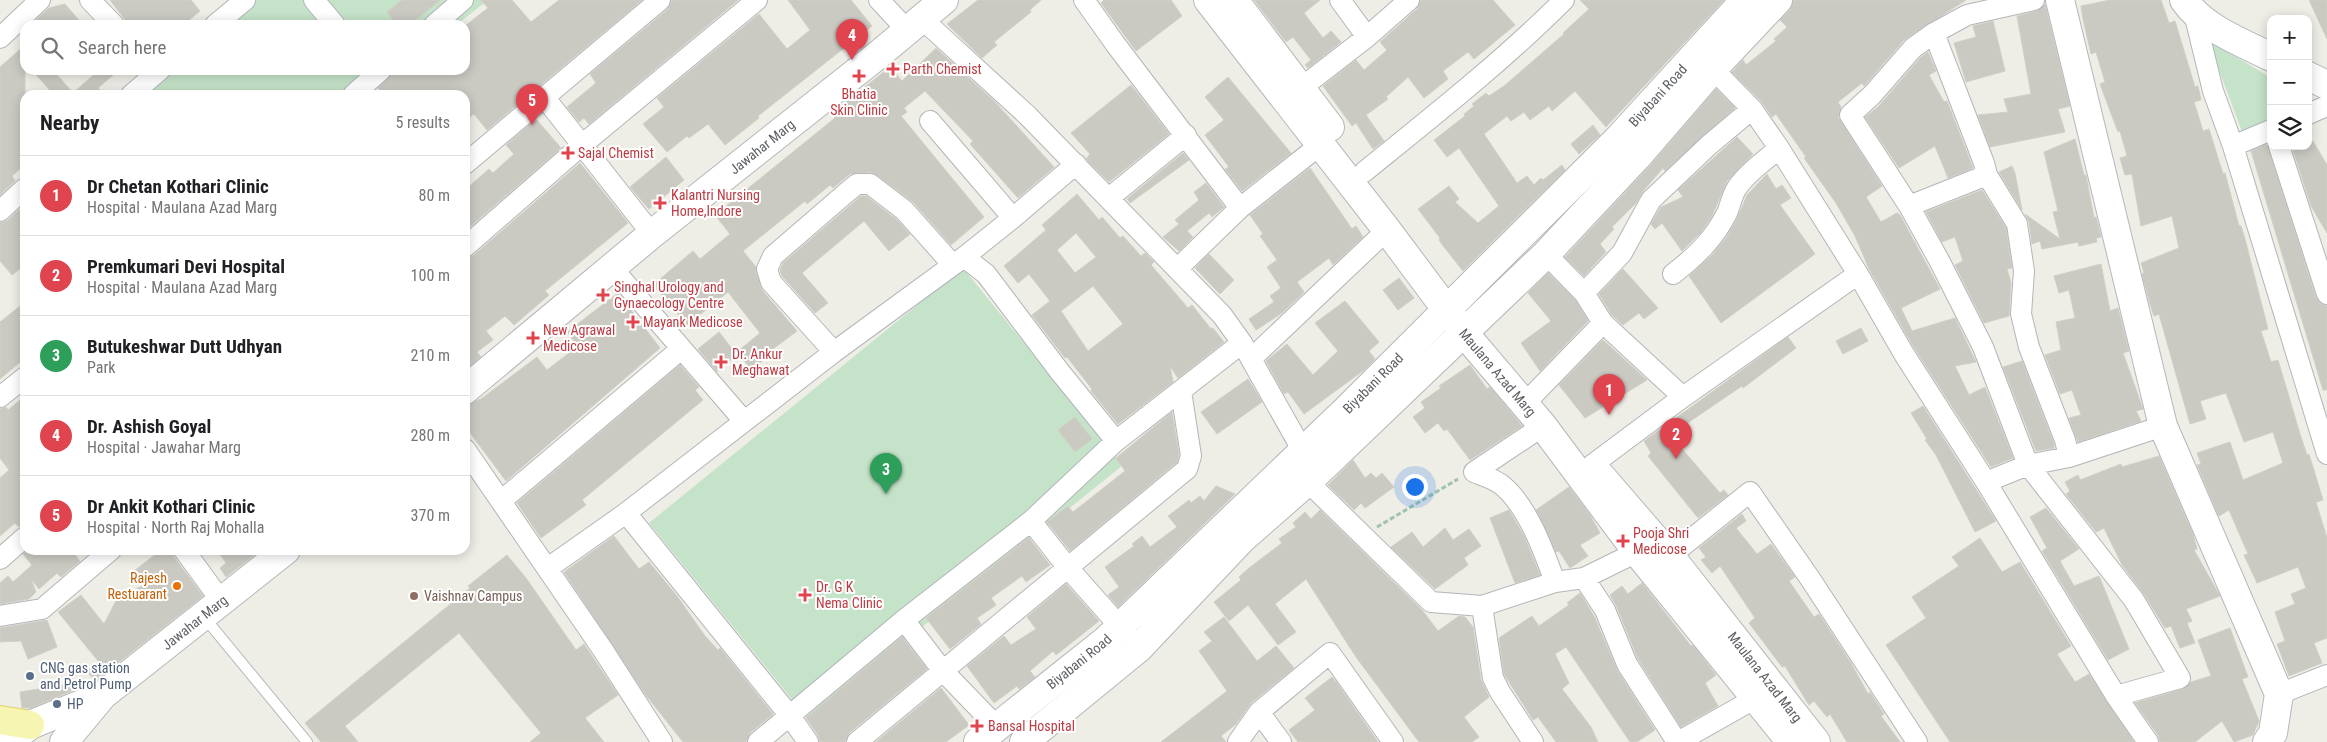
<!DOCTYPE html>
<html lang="en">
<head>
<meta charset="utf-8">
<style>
  :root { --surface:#fff; --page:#f2f2f2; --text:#202124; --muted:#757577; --line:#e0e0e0; --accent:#111827 }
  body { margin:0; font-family:"Roboto Condensed",sans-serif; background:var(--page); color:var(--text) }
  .controls { position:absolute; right:15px; top:15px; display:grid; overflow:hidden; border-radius:10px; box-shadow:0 2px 12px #0003 }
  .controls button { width:45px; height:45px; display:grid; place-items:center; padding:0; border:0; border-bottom:1px solid var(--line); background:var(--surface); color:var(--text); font:25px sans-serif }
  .you { position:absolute; left:1414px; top:486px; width:18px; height:18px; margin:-12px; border:4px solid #fff; border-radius:50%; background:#1a73e8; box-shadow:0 0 0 8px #1a73e833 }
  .badge { display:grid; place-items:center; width:32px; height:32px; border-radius:50%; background:var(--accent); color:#fff; font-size:16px; font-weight:700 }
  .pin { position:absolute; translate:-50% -41px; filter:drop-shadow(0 1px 2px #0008) }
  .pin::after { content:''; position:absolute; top:26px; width:18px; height:15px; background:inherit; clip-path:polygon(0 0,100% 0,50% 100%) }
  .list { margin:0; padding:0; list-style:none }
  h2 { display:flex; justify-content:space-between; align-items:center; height:65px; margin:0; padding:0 20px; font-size:21px }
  h2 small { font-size:16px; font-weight:400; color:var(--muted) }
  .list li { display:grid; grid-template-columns:32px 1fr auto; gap:15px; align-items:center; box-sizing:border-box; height:80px; padding:0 20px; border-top:1px solid var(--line) }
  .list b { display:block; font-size:19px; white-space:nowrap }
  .list p { margin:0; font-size:16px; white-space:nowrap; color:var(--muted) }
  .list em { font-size:16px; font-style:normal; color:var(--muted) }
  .icon { flex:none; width:28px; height:28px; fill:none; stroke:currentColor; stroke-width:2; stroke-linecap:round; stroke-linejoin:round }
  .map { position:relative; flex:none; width:2327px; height:742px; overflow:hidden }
  .search { position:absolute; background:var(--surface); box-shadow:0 2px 12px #0003; left:20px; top:20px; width:450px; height:55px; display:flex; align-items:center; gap:12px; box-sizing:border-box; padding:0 18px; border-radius:15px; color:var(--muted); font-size:19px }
  .panel { position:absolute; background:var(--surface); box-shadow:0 2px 12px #0003; left:20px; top:90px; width:450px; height:465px; border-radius:15px }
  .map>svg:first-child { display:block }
</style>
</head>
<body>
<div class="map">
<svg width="2327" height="742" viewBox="0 0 2327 742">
  <rect width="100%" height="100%" fill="#eeede6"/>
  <!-- green -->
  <path fill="#c5e3c9" d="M252 0H488L456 25H223Z
    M2208 40 2271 78V124L2244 137Z
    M172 70H398L366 95H142Z
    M963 268 1123 465 808 719 649 523Z"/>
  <!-- building -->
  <path fill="#cac9c2" stroke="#d2d0c5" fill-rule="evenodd" d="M110 0H191L200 11 183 25H129Z
    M402 0H440L410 25H397L387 12Z
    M481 0H512L531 22 559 0H642L487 130 474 114 465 121V95H384L378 88 395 70H465V26L488 8Z
    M672 0H738L589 124 584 118 579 122 567 107 596 83 590 74 668 9Z
    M788 0H851L872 26 758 116 759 118 725 145 708 124 689 138 687 136 667 152 643 124 664 107 657 98 759 14 787 49 810 30Z
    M978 0H1041L1030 10 1031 12 994 42 997 45 982 58 947 24Z
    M1104 0H1171L1182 16 1136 51 1101 3Z
    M1254 0H1320L1304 13 1323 38 1331 31 1341 42 1308 68 1305 65 1311 60 1293 37 1286 42Z
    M1421 0H1493L1515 25 1474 59 1468 52 1443 71 1448 79 1424 98 1408 77 1386 97 1388 99 1366 115 1384 141 1373 149 1356 123 1352 126 1323 86 1356 60 1364 70 1387 50 1380 42 1417 9Z
    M1580 0H1724L1606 127 1575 91 1552 111 1549 106 1530 120 1524 112 1511 121 1507 116 1484 134 1517 183 1527 176 1534 185 1541 178 1543 180 1562 165 1565 170 1463 271 1444 247 1439 240 1440 238 1418 209 1449 186 1459 199 1455 202 1478 223 1499 206 1459 148 1447 157 1434 140 1465 116 1464 114 1474 106 1472 104 1486 93 1489 96 1504 86 1564 34 1563 33 1589 9Z
    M1793 0H1966L1904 40 1864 86 1862 83 1838 102 1841 107 1838 117 1882 186 1866 197 1881 222 1897 213 1900 215 1940 289 1901 308 1912 331 1955 318 1976 362 1955 366 1969 395 1985 387 2013 458 1991 467 1913 346 1869 269 1855 236 1836 203 1804 158 1806 157 1776 114 1772 117 1761 101 1732 72 1743 60 1746 65 1776 41 1774 39 1787 27 1780 20 1790 10Z
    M2110 0H2161L2169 23 2175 21 2195 87 2198 86 2201 100 2194 102 2203 131 2209 129 2223 174 2225 173 2239 226H2241L2245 239 2268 329 2261 331 2271 362 2278 360 2301 437 2307 455 2309 454 2323 500 2316 502 2327 538V638L2314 643 2322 663 2289 676 2277 644 2285 641 2275 612 2295 604 2291 594 2306 588 2298 567 2257 583 2244 555 2248 554 2229 510 2219 516 2217 512 2197 465 2201 464 2197 453 2230 442 2243 480 2283 463 2273 432 2244 442 2226 393 2200 401 2206 419 2190 424 2159 314 2154 316 2150 304 2142 274 2144 273 2141 263 2179 248 2172 216 2141 226 2132 174 2125 175 2120 158 2127 156 2120 131 2118 132 2100 84 2105 82 2096 52 2091 54 2083 19 2081 6Z
    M2309 0H2327V39Z
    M65 4 83 25H40L36 20 49 8Z
    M2045 4 2070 106 2058 109 2065 132 1990 147 1978 115 2008 112 2004 99 2031 94 2017 16 2037 11Z
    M1993 21 2005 71 1966 82 1954 43 1976 37 1973 26Z
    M25 45V164L12 176 15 181 0 195V67Z
    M936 48 995 102 1054 167 1018 198 970 144 973 141 925 91 904 108 907 112 901 116 984 217 951 245 913 202 877 175 870 172 850 174 833 188 830 185 807 204 805 201 743 251 756 267V272L762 290 797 331 769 352 770 354 752 370 737 352 760 333 728 292 687 325 653 285 693 251 700 259 730 234 715 215 835 118 832 113 890 67 902 81Z
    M1928 52 1936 71 1929 75 1944 102 1947 101 1973 168 1948 178 1935 146 1899 168 1865 117 1878 107 1921 57Z
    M32 70H53L73 93 99 70H119L98 88 105 95H54Z
    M1228 77 1291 153 1242 191 1225 169 1229 167 1205 135 1224 120 1205 97Z
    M1131 85 1169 134 1109 182 1086 159 1090 154 1071 133Z
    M1716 89 1735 108 1665 171 1663 168 1643 191 1636 203 1612 227 1614 229 1600 244 1606 252 1584 276 1565 257 1648 168Z
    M536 119 561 148 465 231V190L489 169 493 173 514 154 506 145Z
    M1593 125 1600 135 1579 154 1571 144Z
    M1737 137 1753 154 1727 181 1712 216 1701 232 1682 251 1662 223 1655 229 1651 224 1661 207 1683 197 1678 190Z
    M2075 139 2084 175H2086L2094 218 2096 217 2101 237 2096 238 2097 242 2079 246 2078 242 2042 249 2040 241 2032 244 2029 222 2025 214 2060 239 2053 212 2058 211 2044 152Z
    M2313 141 2327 165V233L2311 206 2293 150 2308 146V143Z
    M2267 144 2316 298 2319 303 2327 306V390H2323L2251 151Z
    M1183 153 1189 160 1130 203 1127 199Z
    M666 157 684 180 649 209 630 187Z
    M580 163 628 223 545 291 549 295 514 325 505 316 486 331 493 340 477 352 481 357 465 370V259L473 256Z
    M2012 166 2015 173 2022 210 1999 172Z
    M1310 168 1352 229 1356 226 1363 237 1333 265 1329 258 1297 282 1304 292 1282 313 1256 330 1249 319 1274 302 1270 296 1281 288 1267 267 1277 260 1260 236 1263 234 1250 215Z
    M1767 174 1776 189 1782 185 1791 198 1780 205 1815 254 1721 323 1689 276 1712 255 1726 238 1737 219 1747 195Z
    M1206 183 1224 207 1212 217 1209 213 1187 231 1193 237 1179 251 1163 237 1179 224 1175 220 1199 200 1194 192Z
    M1982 190 2006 228 2012 268 2007 269 2011 283 2009 316 1984 323 1955 265 1963 261 1955 237 1942 242 1926 212Z
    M1077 194 1099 220 1102 217 1120 238 1123 236 1141 256 1145 253 1154 262 1151 265 1188 308 1192 305 1211 329 1213 328 1224 342 1178 378 1170 366 1173 382 1118 424 1091 391 1092 389 1067 357 1065 358 1032 315 1050 301 1029 274 1018 283 1004 266 1046 230 1042 225ZM1076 233 1096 257 1075 273 1057 250ZM1093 286 1123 324 1088 351 1061 311Z
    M861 196H866L896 219 910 234 889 251 864 221 802 273 828 303 815 313 782 276 780 270 783 263Z
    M25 204V265L12 275 0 261V223L8 220Z
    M1209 254 1234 280 1220 294 1195 268Z
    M2101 264 2110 311 2118 308 2129 351 2123 353 2143 409 2136 411 2141 421 2078 442 2069 418 2081 415 2072 390 2060 394 2045 355 2061 350 2056 322 2075 318 2069 290 2059 293 2054 276Z
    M1623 269 1658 308 1644 319 1639 313 1623 325 1612 315 1599 294Z
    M1548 273 1575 300 1588 321 1540 371 1521 343 1551 321 1528 293Z
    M1399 278 1414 298 1398 310 1383 290Z
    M618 293 660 348 506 481 465 426V405L481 399 537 357 547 370 578 346 567 332Z
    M1345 301 1379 342 1369 351 1375 359 1364 370 1304 414 1288 392 1284 394 1266 361 1287 344 1313 375 1338 351 1315 323Z
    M25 302V358L0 379V322Z
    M1861 328 1868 341 1843 354 1836 341Z
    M719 332 737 355 717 372 698 349Z
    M1788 337 1796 348 1743 388 1742 386 1670 435 1720 493 1724 490 1728 495 1698 518 1648 456 1651 453 1644 441Z
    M1603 340 1647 380 1585 418 1559 385Z
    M2022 361 2054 444V448L2036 451 2003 367Z
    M680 365 699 387 695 390 703 400 582 500 586 505 541 538 517 503Z
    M1470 365 1487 389 1490 387 1522 426 1470 460 1447 429 1444 431 1438 423 1425 433 1413 417 1425 408 1421 402 1441 388 1439 386Z
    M1248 379 1262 402 1217 434 1201 412Z
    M25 396V525L19 527 15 523 0 536V478L9 470 0 458V409L6 407 8 410Z
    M1923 406 1996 521 1975 532 1936 455 1925 440 1927 439 1911 413Z
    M1172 412 1179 455 1177 462 1070 551 1047 522 1068 506 1073 512 1125 471 1116 458Z
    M1075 417 1092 439 1075 452 1058 430Z
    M2159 456 2193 534 2197 549 2194 550 2220 596 2186 609 2192 621 2187 623 2195 643 2180 648 2171 626 2165 628 2144 594 2122 565 2104 528 2096 532 2066 494 2070 491 2065 482 2078 475 2080 480 2121 464 2122 467Z
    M1353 460 1365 478 1371 473 1376 478 1382 473 1394 487 1365 508 1361 503 1354 510 1328 485Z
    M1216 486 1235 494 1118 607 1108 595 1119 587 1105 567 1134 546 1132 544 1142 536 1150 547 1177 527 1168 516 1189 500 1191 503 1200 496 1204 501Z
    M1569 487 1590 515 1600 533 1580 545 1588 556 1570 568 1559 551 1556 552 1536 510Z
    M2046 508 2079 549 2060 561 2074 586 2099 576 2129 649 2108 660 2042 551 2047 548 2030 517Z
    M1320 510 1422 610 1438 631 1459 616 1465 617 1473 627 1481 680 1489 697 1464 717 1479 737 1472 742H1419L1356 657 1306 579 1275 604 1296 632 1278 645 1248 605 1229 621 1214 602 1241 580 1239 577 1249 568 1282 543 1279 539 1296 527 1293 523 1305 512 1311 519Z
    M1509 510 1524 536 1540 575 1515 583 1490 518Z
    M1742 514 1746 521 1736 528 1757 554 1771 544 1795 577 1789 581 1814 617 1819 614 1851 663 1868 694 1870 692 1884 714 1881 716 1900 742H1847L1830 714 1827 717 1814 701 1809 705 1785 666 1782 667 1749 623 1755 618 1720 566 1712 573 1701 560 1706 557 1699 548Z
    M1445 528 1453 540 1469 529 1481 546 1464 558 1468 565 1435 589 1391 547 1412 532 1423 547Z
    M614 536 639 569 649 562 677 596 705 636 718 650 720 648 773 714 750 733 746 742H683L645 694 564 572Z
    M1029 538 1050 565 1026 582 1022 576 991 598 996 605 977 618 981 624 950 649 926 618Z
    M1980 538 2002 572 2020 562 2071 646 2057 654 2075 682 2089 674 2134 742H1950L1886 645 1926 618 1912 597 1959 566 1952 557Z
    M28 550H71L80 561 61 577 57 573 39 589 31 579 36 592 29 599 0 604V583L8 576 13 582 32 565 23 554Z
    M161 550H172L174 557 203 596 95 681 87 671 99 662 58 612 81 595 104 624 118 597 145 585 134 571Z
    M217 550H261L226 577 220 568 226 563Z
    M507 555 526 578 576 650 584 644 618 695 585 718 604 742H530L541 733 459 633 345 726 358 742H321L305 723 470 588 468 586Z
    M1642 583 1691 646 1693 645 1716 675 1705 683 1718 706 1681 727 1638 659 1616 605 1610 595 1622 586 1628 594Z
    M1066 584 1099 621 1056 655 1053 651 1030 671 1035 677 1019 689 1017 686 994 703 967 666 1004 636 1011 645 1036 629 1027 617Z
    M1580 593 1594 616 1617 670 1655 730 1637 742H1630L1566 647 1555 654 1569 683 1562 689 1591 727 1598 742H1556L1538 717 1533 720 1504 674 1499 638 1532 616 1539 626 1569 605 1567 603Z
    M1224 617 1257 661 1276 646 1294 668 1251 703 1236 724 1221 736 1226 742H1161L1227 691 1199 651 1212 641 1204 632Z
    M47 620 57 647 28 659 21 641 0 642V628Z
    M2230 628 2248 677 2242 679 2259 721 2253 735 2234 742 2222 721 2195 742H2160L2158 735 2135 703 2183 689 2191 682 2211 676 2198 640Z
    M902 637 927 669 849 733 845 742H820L818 735 806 718Z
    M1332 677 1337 683 1378 742H1298L1289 730 1315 710 1305 698Z
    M70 684 71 691 31 708H22L20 692Z
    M941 688 969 725 946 742H876Z"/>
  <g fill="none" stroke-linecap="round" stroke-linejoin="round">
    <defs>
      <path id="lane" d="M204 617 307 742"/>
      <path id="street" d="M90 0 114 25
        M314 0 335 25
        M879 0 907 30
        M1084 0 1116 45 1240 208
        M1340 0 1367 37
        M2034 0 1967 15 1934 33 1913 48 1872 95 1850 115 1909 206 1940 262 1983 347 2028 465 2134 600 2180 678 2116 696
        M2194 13 2213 91 2233 146 2327 454
        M921 18 1027 115 1222 315 1242 343 1309 462
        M215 25 245 0
        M434 25 463 0
        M1934 33 1984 163 1987 175 2017 224 2024 271 2021 314 2029 347 2065 440 2069 457
        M0 38 40 0
        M1713 69 1752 109 1779 148 1858 274 1904 354 1986 482 2116 696 2148 742
        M1301 88 1367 37 1409 0
        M131 95 160 70
        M353 95 381 70
        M545 98 652 234
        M2308 114 2327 106
        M930 121 1013 218 964 257
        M2233 146 2271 130
        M2279 146 2327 294
        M465 164 660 0
        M1364 172C1432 117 1502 62 1564 0
        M1109 198 1186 135
        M1909 206 1987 175
        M0 211 25 188
        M1013 218 1076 164
        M465 247 583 144 757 0
        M1546 254 1584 293 1603 323 1683 397
        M613 269 744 421
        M1177 269 1240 208 1320 145
        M1673 274C1695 257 1714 239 1727 213 1731 204 1732 193 1739 185 1750 170 1766 160 1779 148
        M1584 293 1622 253 1651 200 1709 145 1752 109
        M834 352 771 282 767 269 773 256 846 193 857 184H870L904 210 953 265
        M1251 359 1387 230
        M1534 394 1603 323
        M0 397 25 377
        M1543 426 1474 472C1483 476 1495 479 1503 486 1528 507 1544 552 1555 582
        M465 449 603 650 662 742
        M1592 465 1683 397 1858 274
        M1307 481 1431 602 1482 606 1555 582 1584 578 1637 552
        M1986 482 2028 465 2069 457 2163 426
        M501 501 681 349
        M626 513 790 716 808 742
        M1031 521 1068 568 1139 648
        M184 550 222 602
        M1670 556 1750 492 1811 580 1917 742
        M0 559 25 537
        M548 568 626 513 834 352 964 257 986 274 1060 372 1116 441
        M1584 578 1605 610 1627 664 1677 742
        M1482 606 1493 678 1500 692 1533 742
        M0 616 42 609 111 550
        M904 620 943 671 997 727
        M2279 694 2327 675
        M1259 712 1281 742
        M758 742 904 620 1031 521 1116 441 1242 343
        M857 742 1187 469 1191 456 1181 391
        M1238 742 1259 712 1330 653 1393 742
        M1678 742 1756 698"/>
      <g id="secondary">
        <path id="s1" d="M1208 0 1387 230 1464 333 1543 426 1637 552 1791 742"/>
        <path d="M1234 0 1330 127"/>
        <path d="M2060 0 2163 426 2279 694 2273 733 2267 742"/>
        <path d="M2184 0C2203 28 2241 42 2271 57"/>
        <path d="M2308 76 2327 85"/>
        <path id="s2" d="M465 390 652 234 878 55 944 0"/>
        <path id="s3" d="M1600 475 1670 556 1816 742"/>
        <path d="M9 742 30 725 99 697"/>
        <path id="s4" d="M64 742 103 695 286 550"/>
        <path id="s5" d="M978 742 1105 641 1346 410 1618 139 1745 0"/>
        <path d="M1024 742 1139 648 1242 539 1316 474 1546 254 1637 157 1713 69 1778 0"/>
      </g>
      <path id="primary" d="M0 720 30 725"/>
    </defs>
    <!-- lane casing -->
    <use href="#lane" stroke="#b3b5b9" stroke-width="12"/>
    <!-- street casing -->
    <use href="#street" stroke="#b3b5b9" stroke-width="22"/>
    <!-- secondary casing -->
    <use href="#secondary" stroke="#b4b7bc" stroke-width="30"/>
    <!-- primary casing -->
    <use href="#primary" stroke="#e3d26a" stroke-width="30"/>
    <!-- path -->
    <path stroke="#9fc3ae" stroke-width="3" stroke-dasharray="5 2.5" stroke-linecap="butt" d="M1377 527 1458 479"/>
    <!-- lane -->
    <use href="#lane" stroke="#fff" stroke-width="10"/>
    <!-- street -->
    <use href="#street" stroke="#fff" stroke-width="20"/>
    <!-- secondary -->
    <use href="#secondary" stroke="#fff" stroke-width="28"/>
    <!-- primary -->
    <use href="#primary" stroke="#f7f5b2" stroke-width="28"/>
  </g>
  <!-- markers -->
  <g fill="#e0444e" stroke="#fff" stroke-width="2">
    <path d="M890.5 61.5h5v5h5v5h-5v5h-5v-5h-5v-5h5z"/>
    <path d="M856.5 68.5h5v5h5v5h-5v5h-5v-5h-5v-5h5z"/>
    <path d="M565.5 145.5h5v5h5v5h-5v5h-5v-5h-5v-5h5z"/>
    <path d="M657.5 195.5h5v5h5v5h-5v5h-5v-5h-5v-5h5z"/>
    <path d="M600.5 287.5h5v5h5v5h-5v5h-5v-5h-5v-5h5z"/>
    <path d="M630.5 314.5h5v5h5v5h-5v5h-5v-5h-5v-5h5z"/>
    <path d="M530.5 330.5h5v5h5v5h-5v5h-5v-5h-5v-5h5z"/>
    <path d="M718.5 354.5h5v5h5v5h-5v5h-5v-5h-5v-5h5z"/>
    <path d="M1620.5 533.5h5v5h5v5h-5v5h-5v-5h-5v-5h5z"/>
    <path d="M802.5 587.5h5v5h5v5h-5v5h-5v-5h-5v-5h5z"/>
    <path d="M974.5 718.5h5v5h5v5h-5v5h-5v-5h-5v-5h5z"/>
  </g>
  <circle fill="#e8710a" stroke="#fff" stroke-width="2" cx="177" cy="586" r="5"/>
  <circle fill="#8d6e63" stroke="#fff" stroke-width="2" cx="414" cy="596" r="5"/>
  <g fill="#5c6f8a" stroke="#fff" stroke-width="2">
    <circle cx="30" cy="676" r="5"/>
    <circle cx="57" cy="704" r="5"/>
  </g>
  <g text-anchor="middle" stroke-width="4" stroke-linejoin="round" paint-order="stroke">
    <!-- health labels -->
    <g font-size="14" fill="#be3a42" stroke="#fff" text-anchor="start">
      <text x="903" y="74">Parth Chemist</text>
      <text x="859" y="99" text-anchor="middle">Bhatia<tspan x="859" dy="16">Skin Clinic</tspan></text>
      <text x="578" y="158">Sajal Chemist</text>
      <text x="671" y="200">Kalantri Nursing<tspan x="671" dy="16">Home,Indore</tspan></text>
      <text x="614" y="292">Singhal Urology and<tspan x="614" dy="16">Gynaecology Centre</tspan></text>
      <text x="643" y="327">Mayank Medicose</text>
      <text x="543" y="335">New Agrawal<tspan x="543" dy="16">Medicose</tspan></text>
      <text x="732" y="359">Dr. Ankur<tspan x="732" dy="16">Meghawat</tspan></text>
      <text x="1633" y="538">Pooja Shri<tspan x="1633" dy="16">Medicose</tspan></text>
      <text x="816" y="592">Dr. G K<tspan x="816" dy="16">Nema Clinic</tspan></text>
      <text x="988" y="731">Bansal Hospital</text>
    </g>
    <!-- street labels -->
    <g font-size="14" fill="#5d6065" stroke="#fff">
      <text dy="5" stroke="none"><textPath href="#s5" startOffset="939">Biyabani Road</textPath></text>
      <text dy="5" stroke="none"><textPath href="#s2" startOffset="384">Jawahar Marg</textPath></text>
      <text dy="5" stroke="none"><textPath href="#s1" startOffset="472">Maulana Azad Marg</textPath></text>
      <text dy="5" stroke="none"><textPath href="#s5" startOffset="534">Biyabani Road</textPath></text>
      <text dy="5" stroke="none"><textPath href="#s4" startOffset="178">Jawahar Marg</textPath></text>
      <text dy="5" stroke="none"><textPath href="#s5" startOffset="129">Biyabani Road</textPath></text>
      <text dy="5" stroke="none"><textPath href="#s3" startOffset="261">Maulana Azad Marg</textPath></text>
    </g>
    <!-- food labels -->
    <g font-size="14" fill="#c56008" stroke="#fff" text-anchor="end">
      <text x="167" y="583">Rajesh<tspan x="167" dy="16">Restuarant</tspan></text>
    </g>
    <!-- education labels -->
    <g font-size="14" fill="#785e54" stroke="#fff" text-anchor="start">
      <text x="424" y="601">Vaishnav Campus</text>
    </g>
    <!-- service labels -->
    <g font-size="14" fill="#4e5e75" stroke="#fff" text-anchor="start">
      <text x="40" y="673">CNG gas station<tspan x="40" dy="16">and Petrol Pump</tspan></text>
      <text x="67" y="709">HP</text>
    </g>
  </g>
</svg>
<div class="controls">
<button>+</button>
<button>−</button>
<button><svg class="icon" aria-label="layers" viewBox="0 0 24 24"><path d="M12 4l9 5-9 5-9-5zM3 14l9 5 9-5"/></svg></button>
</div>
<div class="you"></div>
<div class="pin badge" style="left:1609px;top:415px;background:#e0444e">1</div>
<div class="pin badge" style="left:1676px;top:459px;background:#e0444e">2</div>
<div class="pin badge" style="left:886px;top:494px;background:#2e9e5b">3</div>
<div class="pin badge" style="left:852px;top:60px;background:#e0444e">4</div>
<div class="pin badge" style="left:532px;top:125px;background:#e0444e">5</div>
<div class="search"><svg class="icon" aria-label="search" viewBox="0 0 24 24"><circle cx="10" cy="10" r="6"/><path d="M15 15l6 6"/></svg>Search here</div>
<section class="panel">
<h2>Nearby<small>5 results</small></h2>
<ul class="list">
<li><span class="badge" style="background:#e0444e">1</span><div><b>Dr Chetan Kothari Clinic</b><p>Hospital · Maulana Azad Marg</p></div><em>80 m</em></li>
<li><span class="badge" style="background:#e0444e">2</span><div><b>Premkumari Devi Hospital</b><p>Hospital · Maulana Azad Marg</p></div><em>100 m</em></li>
<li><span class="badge" style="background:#2e9e5b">3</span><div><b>Butukeshwar Dutt Udhyan</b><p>Park</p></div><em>210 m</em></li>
<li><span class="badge" style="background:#e0444e">4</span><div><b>Dr. Ashish Goyal</b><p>Hospital · Jawahar Marg</p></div><em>280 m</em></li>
<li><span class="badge" style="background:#e0444e">5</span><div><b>Dr Ankit Kothari Clinic</b><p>Hospital · North Raj Mohalla</p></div><em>370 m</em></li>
</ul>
</section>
</div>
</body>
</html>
